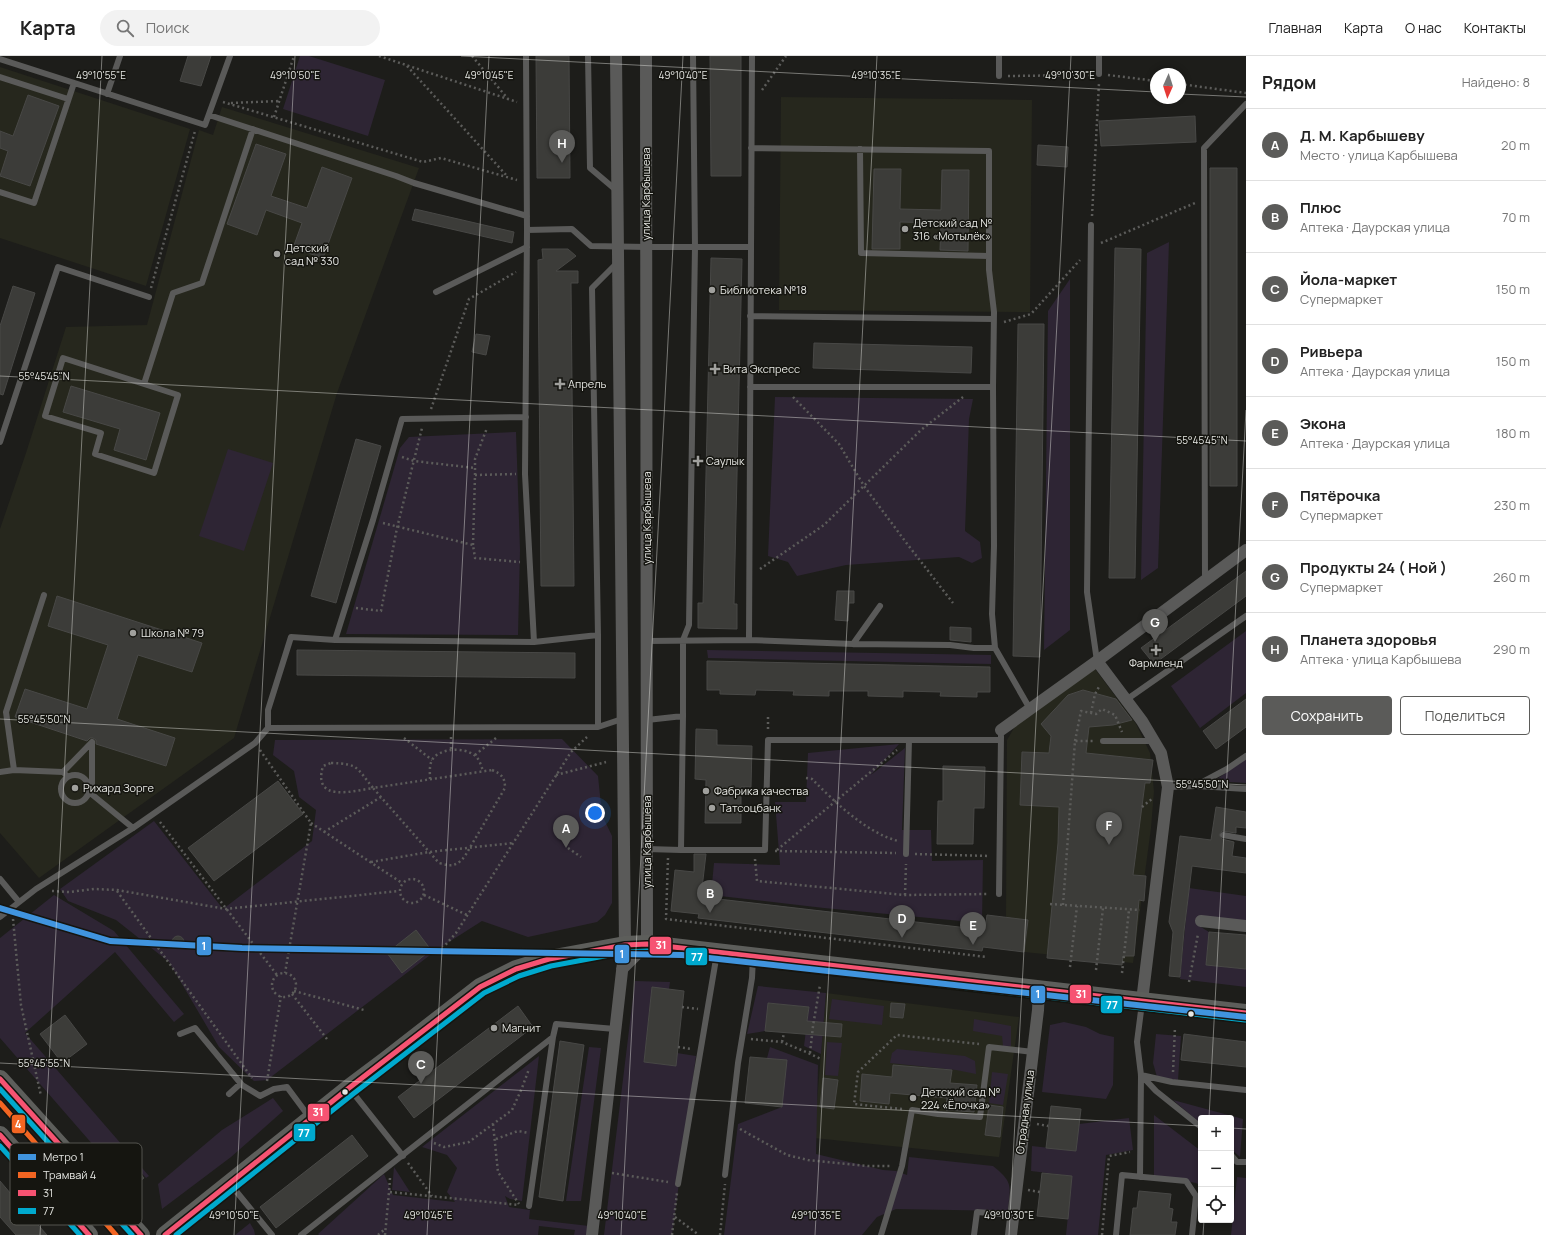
<!DOCTYPE html>
<html lang="ru">
<head>
<meta charset="utf-8">
<style>
  :root { --surface:#fff; --page:#f2f2f2; --text:#222; --muted:#767676; --line:#e0e0e0; --accent:#5b5b59 }
  body { margin:0; font-family:Manrope,sans-serif; background:var(--page); color:var(--text) }
  .controls { position:absolute; right:12px; bottom:12px; display:grid; overflow:hidden; border-radius:4px; box-shadow:0 2px 6px #0003 }
  .controls button { width:36px; height:36px; display:grid; place-items:center; padding:0; border:0; border-bottom:1px solid var(--line); background:var(--surface); color:var(--text); font:20px sans-serif }
  .compass { position:absolute; left:1150px; top:12px; width:36px; height:36px; border-radius:50%; background:var(--surface); box-shadow:0 2px 6px #0003; rotate:183deg }
  .you { position:absolute; left:595px; top:757px; width:14px; height:14px; margin:-10px; border:3px solid #fff; border-radius:50%; background:#1a73e8; box-shadow:0 0 0 6px #1a73e833 }
  .badge { display:grid; place-items:center; width:26px; height:26px; border-radius:50%; background:var(--accent); color:#fff; font-size:13px; font-weight:700 }
  .pin { position:absolute; translate:-50% -33px; filter:drop-shadow(0 1px 2px #0008) }
  .pin::after { content:''; position:absolute; top:21px; width:14px; height:12px; background:inherit; clip-path:polygon(0 0,100% 0,50% 100%) }
  .list { margin:0; padding:0; list-style:none }
  h2 { display:flex; justify-content:space-between; align-items:center; height:52px; margin:0; padding:0 16px; font-size:17px }
  h2 small { font-size:13px; font-weight:400; color:var(--muted) }
  .list li { display:grid; grid-template-columns:26px 1fr auto; gap:12px; align-items:center; box-sizing:border-box; height:72px; padding:0 16px; border-top:1px solid var(--line) }
  .list b { display:block; font-size:15px; white-space:nowrap }
  .list p { margin:0; font-size:13px; white-space:nowrap; color:var(--muted) }
  .list em { font-size:13px; font-style:normal; color:var(--muted) }
  .actions { display:flex; gap:8px; padding:12px 16px }
  .actions a { flex:1; padding:9px 0; border:1px solid var(--accent); border-radius:4px; text-align:center; font-size:14px; color:var(--accent) }
  .actions .main { background:var(--accent); color:#fff }
  .icon { flex:none; width:22px; height:22px; fill:none; stroke:currentColor; stroke-width:2; stroke-linecap:round; stroke-linejoin:round }
  .map { position:relative; flex:none; width:1246px; height:1179px; overflow:hidden }
  header { display:flex; align-items:center; gap:24px; box-sizing:border-box; height:56px; padding:0 20px; background:var(--surface); border-bottom:1px solid var(--line) }
  header strong { font-size:19px }
  nav { display:flex; gap:22px; margin-inline-start:auto; font-size:14px }
  .search { width:280px; height:36px; background:var(--page); display:flex; align-items:center; gap:10px; box-sizing:border-box; padding:0 14px; border-radius:22px; color:var(--muted); font-size:15px }
  main { display:flex }
  aside { flex:1; background:var(--surface) }
  .map>svg:first-child { display:block }
</style>
</head>
<body>
<header>
<strong>Карта</strong>
<div class="search"><svg class="icon" aria-label="search" viewBox="0 0 24 24"><circle cx="10" cy="10" r="6"/><path d="M15 15l6 6"/></svg>Поиск</div>
<nav><a>Главная</a><a>Карта</a><a>О нас</a><a>Контакты</a></nav>
</header>
<main>
<div class="map">
<svg width="1246" height="1179" viewBox="0 0 1246 1179">
  <rect width="100%" height="100%" fill="#1d1d1a"/>
  <!-- built -->
  <path fill="#26271d" d="M0 11 190 73 146 230 0 182Z
    M781 41 1032 44 1030 256 779 254Z
    M222 51 419 112 337 337 234 682 39 822 0 777V473L26 397 66 271 147 269 199 74 213 79Z
    M1095 613 1136 668 1150 697 1154 735 1151 772 1133 907 1024 896 1028 865 1006 862 1007 684 1017 667Z
    M826 937 1019 961 999 1101 814 1082Z"/>
  <!-- green -->
  <path fill="#2e2534" d="M300 0H309L385 24 368 80 283 53Z
    M1169 186 1158 512 1141 524 1147 197Z
    M1070 223V574L1044 594 1048 255Z
    M775 341 973 343 969 363 965 475 980 486 982 502 972 507 959 501 846 509 797 520 788 506 768 500Z
    M516 376 520 494 518 579 346 578 400 392 409 381Z
    M228 393 273 407 244 495 199 480Z
    M1246 575V637L1200 672 1171 630Z
    M707 594 991 599V608L708 602Z
    M562 683 598 720 602 759 612 780V847L605 859 597 866 528 881 482 865 438 893 267 1024 254 1025 219 991 169 906 116 864 68 845 60 833 154 765 223 853 312 785 316 754 299 741 294 715 273 699 275 684Z
    M899 688 871 719 905 692 902 774H931L932 805 983 804 982 867 824 852 711 839 714 807 780 809 775 746H806L808 697Z
    M1246 703V727L1214 725Z
    M1189 832 1246 840V869L1196 868 1209 876 1206 909 1246 913V931L1180 923Z
    M54 839 114 875 184 958 174 966 115 896 25 977 149 1120 146 1122 128 1102 114 1113 0 982V882Z
    M635 925 670 926 669 933 652 932 644 1006 675 1010 677 997 696 1000 672 1179H604Z
    M758 930 826 937 821 998 804 990 809 951 768 947 765 975 747 978Z
    M832 943 884 950 882 969 829 963Z
    M974 963 1011 970V990H1003L1002 980 973 975Z
    M1064 966 1086 971 1100 978 1114 981 1113 1029 1106 1043 1042 1036 1050 969Z
    M1156 978 1181 980 1178 1024 1157 1021 1153 1007Z
    M827 986 842 987 838 1020 825 1019Z
    M589 991 601 992 581 1145H566Z
    M770 991 818 1009 816 1098 883 1114 896 1115 907 1119 909 1101 993 1110C1014 1127 1010 1129 1008 1155L896 1153 877 1161 862 1179H724L738 1068 782 1051 767 1002Z
    M897 993 965 1000 975 1005 976 1018 956 1014 890 1007 892 997Z
    M539 1000 522 1145 510 1143 505 1140 509 1151 530 1154 529 1163 589 1170 587 1179H574L575 1174 539 1170 538 1179H319L318 1178 384 1118 393 1139 455 1146 447 1136 457 1112 447 1099 422 1091Z
    M992 1016 1008 1018 1003 1049 989 1047Z
    M273 1042 283 1055 231 1101 162 1153 158 1128 222 1074Z
    M1173 1044 1243 1063 1240 1101 1231 1093V1062H1201V1068Z
    M1154 1059 1201 1095V1130L1196 1127 1154 1120Z
    M1129 1062 1133 1094 1106 1099 1098 1179H1066L1072 1120 1031 1115 1032 1090 1076 1095 1079 1068Z
    M394 1111 410 1136 392 1134Z
    M1237 1121 1246 1122V1179H1231Z
    M250 1167 254 1174 255 1179H235Z"/>
  <!-- building -->
  <path fill="#3c3c39" stroke="#484846" d="M188 0H211L201 30 180 25Z
    M536 0H569L570 122H537Z
    M710 0H741V120H711Z
    M28 39 59 50 30 130 0 120 8 95 0 92V75L13 80Z
    M1195 60 1196 86 1101 90 1099 65Z
    M256 88 286 98 271 140 307 152 322 111 352 122 323 202 293 192 302 167 266 154 257 179 227 168Z
    M1038 89 1068 91 1067 111 1037 109Z
    M1210 112H1237V430H1210Z
    M874 113H901L900 153 941 154 942 114H969L968 195 940 194 941 167 900 166V193H872Z
    M415 153 514 176 512 187 412 164Z
    M1115 192 1141 193 1135 522H1109Z
    M542 193H568L576 200 556 215H578V227H571L574 530H541L538 204 543 203Z
    M711 202 742 203 734 548H737V573L698 572V547H703Z
    M13 230 35 237 3 339 0 338V270Z
    M1018 268H1044L1040 601 1013 600Z
    M476 278 490 280 486 299 472 296Z
    M814 287 972 291 971 317 813 312Z
    M71 330 160 357 146 404 114 394 120 373 63 356Z
    M356 383 381 390 336 547 311 540Z
    M1246 515V540L1154 608 1141 592Z
    M837 535H854V547H849L848 565 835 564Z
    M57 540 202 587 192 616 138 599 117 663 175 682 166 710 96 688V684L93 682H90L87 685 15 661 25 633 87 653 108 589 48 570Z
    M950 571 971 572V586L950 584Z
    M297 594 575 597V622L297 619Z
    M707 605 990 611V636H977V641L940 640 941 636 903 635V641L868 640V635H829V640L793 639 794 635 756 634 755 639 720 638V634H707Z
    M1083 634 1116 643 1132 664 1113 669 1089 671 1086 697 1153 704 1150 727H1145L1133 819 1146 820 1144 845 1139 844 1134 900H1123L1122 909 1047 902 1058 787 1059 751 1020 749 1022 696 1049 697 1051 680 1041 668 1068 639Z
    M1246 643V671L1216 693 1203 675Z
    M696 673 717 674V689L752 690 751 731H741V767H705L706 724 695 723Z
    M943 710 985 711 984 752H974L973 788H937L938 745H943Z
    M278 725 303 758 214 825 188 792Z
    M1216 751 1246 756V772L1236 771V777L1222 775 1219 779 1222 783 1234 786 1232 800 1246 802V817L1192 810 1184 875 1180 921 1169 920 1173 876 1169 866 1180 780 1211 784Z
    M694 798H706L701 841 985 874 987 859 1028 864 1024 896 983 891 982 895 698 862 699 858 671 855 675 814 694 816Z
    M416 874 431 894 402 917 387 897Z
    M1209 876 1246 879V913L1206 909Z
    M172 886a6 6 0 1 1 12 0a6 6 0 1 1-12 0Z
    M652 931 684 935 676 1010 644 1006Z
    M768 947 809 951 807 965 842 968 841 981 765 975Z
    M891 947 905 948 903 962 890 961Z
    M518 950 533 971 414 1062 398 1041Z
    M65 959 87 988 62 1007 40 978Z
    M1184 978 1246 986V1011L1181 1004Z
    M560 985 584 989 563 1145 539 1141Z
    M750 1001 787 1004 782 1051 745 1047Z
    M893 1009 952 1014 950 1027 977 1029 974 1056 946 1054 947 1042 890 1037 889 1048 860 1045 862 1018 892 1021Z
    M823 1022 838 1024 834 1053 820 1051Z
    M989 1049 1003 1051 1000 1081 985 1079Z
    M1051 1050 1081 1053 1076 1095 1046 1092Z
    M352 1079 368 1100 276 1172 260 1151Z
    M129 1104 144 1122 133 1131 118 1113Z
    M1042 1117 1072 1120 1068 1163 1037 1160Z
    M0 1125 22 1151 47 1179H16L0 1161Z
    M1139 1135 1171 1138 1169 1152 1173 1153 1171 1166H1177L1175 1179H1130L1133 1152H1137Z"/>
  <g fill="none" stroke-linecap="round" stroke-linejoin="round">
    <!-- path -->
    <path stroke="#5c5c5a" stroke-width="2.5" stroke-dasharray="2 3" stroke-linecap="butt" d="M379 0 517 46
      M472 0 508 43
      M407 10 507 120
      M1108 19 1156 25
      M1008 20 1089 19
      M1180 28 1246 37
      M762 34 786 0
      M223 46 423 106 441 102 517 124
      M231 47 279 45
      M274 61 294 0
      M1092 160 1099 27
      M1101 187 1195 147
      M151 232 195 75
      M1004 266 1031 258 1080 204
      M793 341 839 388 864 430 908 489 953 547
      M431 353 469 243 516 216
      M402 401 414 405 475 412
      M475 419V403L487 372
      M383 467 473 489 475 502 520 506
      M473 489 475 419 516 418
      M760 513 824 469 921 374 963 341
      M356 552 381 555 397 472 422 372
      M1091 657 1095 638 1100 629
      M768 661V675
      M451 681V694
      M404 682 432 704
      M1075 685 1081 655 1096 658 1102 653 1115 659 1122 676
      M260 694 311 767 285 917
      M475 699 496 682
      M331 707C359 708 356 711 373 732 353 735 312 747 323 710Z
      M492 714C502 718 505 722 505 732L465 800C457 810 452 811 439 807L373 732Z
      M556 719 606 706
      M806 722 812 723C835 746 865 776 898 785
      M430 723C430 717 429 710 432 704 439 692 464 691 474 699 479 702 481 709 483 715
      M1142 751 1153 742
      M160 766 277 919
      M311 767 402 827
      M324 776 381 741
      M568 792 581 801
      M777 794 897 694
      M775 795 896 797
      M915 798 990 800
      M668 802 666 863 987 901
      M755 803 757 825 905 839 989 838
      M371 806 429 796 513 787
      M400 835a12 12 0 1 1 24 0a12 12 0 1 1-24 0Z
      M52 835 69 836 94 833 117 834 226 853 399 835
      M117 835 252 1022
      M424 839 467 859
      M905 839 906 808
      M1050 848 1140 854
      M1063 849 1075 685H1093
      M13 863 21 949 41 1040
      M439 896 456 877 571 696 587 681
      M1070 911 1077 850
      M1096 914 1103 852
      M1122 917 1129 854
      M272 929a12 12 0 1 1 24 0a12 12 0 1 1-24 0Z
      M1189 926 1198 878
      M294 935 364 954
      M292 938 327 983
      M682 951 698 953
      M751 983 782 986 806 996 821 1003
      M782 986 784 977
      M678 991 692 993
      M810 997 813 970 820 929
      M1173 1016 1175 971
      M267 1025 281 940
      M902 1053 854 1048 858 1016 897 979 979 988
      M493 1068 498 1116 519 1148
      M1037 1068 1048 1070
      M740 1073 787 1099 808 1104 868 1110H892
      M496 1083 518 1075 529 1077
      M434 1087 444 1091 469 1086 512 1054 522 1032 529 1013
      M408 1107 432 1140
      M612 1117 668 1126
      M390 1122 389 1136 519 1149
      M1028 1134 1040 1136
      M675 1161 699 1179
      M378 1179 385 1173
      M385 1179 389 1136
      M672 1179 677 1137
      M720 1179 725 1128
      M1102 1179 1109 1100 1130 1096"/>
    <!-- lane -->
    <path stroke="#5a5a59" stroke-width="6" d="M526 0 527 174 525 418 534 586 598 579
      M588 0 590 112 616 134
      M999 0V20
      M0 3 205 69 230 0
      M1099 18V0
      M0 21 68 43
      M107 38 120 0
      M209 59 396 120 414 127 527 160
      M751 92 989 95V214L994 256 993 331
      M860 93 861 197 989 200
      M0 136 34 147 74 27
      M1091 169 1087 536 1097 605
      M527 174 572 173 591 190 647 191H751
      M436 236 527 191
      M750 260 994 263
      M144 328 63 302 45 360 101 377 95 398 154 417 178 339 144 328 173 237 202 227 253 73
      M0 386 58 211 149 241
      M1205 524 1204 92 1246 48
      M335 584 373 464 402 363 526 361
      M749 584 853 588 950 589 974 592H995L992 558 994 490 993 331H750
      M647 585 749 584 752 0
      M853 588 880 550
      M995 592 1030 653
      M1126 644 1246 560
      M647 664 683 660
      M598 671V579L592 232 617 207
      M268 672V654L291 581 335 584 534 586
      M1103 685H1154
      M14 714 6 656 44 539
      M0 716 14 714 63 716 68 721
      M63 716 92 686
      M61 733a14 14 0 1 1 28 0a14 14 0 1 1-28 0Z
      M1197 730 1246 733
      M1168 731 1195 730 1227 713 1246 700
      M92 732V686
      M89 736 133 772
      M1223 779 1246 783
      M647 793 681 794 683 660V584L689 569 695 191 693 0
      M681 794H765L768 684H1001
      M906 798 909 684
      M0 823 19 846
      M999 838 1001 680
      M0 861 36 833 133 772 255 687 268 672 598 671 622 663
      M1142 947 1137 986 1141 1019 1172 1026 1246 1034
      M180 978 195 972 242 1029 260 1040 274 1033 287 1031 310 1062
      M1141 1019 1156 1035 1201 1071
      M350 1033 403 1100
      M229 1038 240 1028
      M1231 1099 1237 1106H1246
      M725 1119 738 1007 752 922 753 901
      M1140 1121 1141 1019
      M678 1128 717 897
      M231 1129 272 1179
      M529 1150 553 981
      M301 1179 553 981 556 968 615 973
      M881 1179 902 1110 912 1054 938 1058 980 1061 989 991 1033 996
      M974 1179 977 1156 1013 1159
      M1116 1179 1122 1119 1186 1125 1196 1140 1192 1179"/>
    <!-- street -->
    <path stroke="#5a5a59" stroke-width="12" d="M1097 605 1142 665 1161 697 1168 731 1142 945
      M1001 674 1097 605 1246 494
      M1201 865 1246 870
      M622 913 647 888 646 0
      M592 1179 625 889 616 0
      M1011 1179 1038 954 1039 933"/>
    <!-- secondary -->
    <path stroke="#5d5e5b" stroke-width="18" d="M0 1023 141 1179
      M0 1079 89 1179
      M165 1179 349 1032 385 1005 480 931 516 913 549 903 625 889 647 888 1246 957"/>
    <defs>
      <path id="bus-1" d="M0 1023 141 1179
        M0 1079 89 1179
        M165 1179 349 1032 480 931 516 913 549 903 625 889 647 888 1246 957"/>
      <path id="bus-2" d="M0 1033 132 1179
        M0 1090 80 1179
        M176 1179 353 1038 484 937 519 920 551 910 626 896 647 895 1245 964"/>
    </defs>
    <!-- bus-1 casing -->
    <use href="#bus-1" stroke="#151510" stroke-width="8"/>
    <!-- bus-2 casing -->
    <use href="#bus-2" stroke="#151510" stroke-width="8"/>
    <!-- bus-1 -->
    <use href="#bus-1" stroke="#f65372" stroke-width="5"/>
    <!-- bus-2 -->
    <use href="#bus-2" stroke="#00a9ce" stroke-width="5"/>
    <defs>
      <path id="tram-1" d="M0 1047 116 1179"/>
    </defs>
    <!-- tram-1 casing -->
    <use href="#tram-1" stroke="#151510" stroke-width="8"/>
    <!-- tram-1 -->
    <use href="#tram-1" stroke="#f26522" stroke-width="5"/>
    <defs>
      <path id="metro-1" d="M0 852 110 885 242 892 682 899 1246 961"/>
    </defs>
    <!-- metro-1 casing -->
    <use href="#metro-1" stroke="#151510" stroke-width="9"/>
    <!-- metro-1 -->
    <use href="#metro-1" stroke="#4094de" stroke-width="6"/>
  </g>
  <!-- ticks -->
  <path fill="none" stroke="#e6e7e3" stroke-width="1" stroke-opacity="0.45" d="M461 0 1156 36M1180 38 1246 41M0 320 1246 385M0 663 1246 729M0 1007 1201 1070M1209 1062 1246 354M1231 1072 1246 1073M40 1179 102 0M234 1179 295 0M427 1179 489 0M621 1179 683 0M815 1179 877 0M1009 1179 1071 0M1203 1179 1204 1164"/>
  <!-- markers -->
  <g fill="#a0a09d" stroke="#151510" stroke-width="1.5">
    <circle cx="905" cy="173" r="4"/>
    <circle cx="277" cy="198" r="4"/>
    <circle cx="712" cy="234" r="4"/>
    <path d="M713 307h4v4h4v4h-4v4h-4v-4h-4v-4h4z"/>
    <path d="M558 322h4v4h4v4h-4v4h-4v-4h-4v-4h4z"/>
    <path d="M696 399h4v4h4v4h-4v4h-4v-4h-4v-4h4z"/>
    <circle cx="133" cy="577" r="4"/>
    <path d="M1154 588h4v4h4v4h-4v4h-4v-4h-4v-4h4z"/>
    <circle cx="75" cy="732" r="4"/>
    <circle cx="706" cy="735" r="4"/>
    <circle cx="712" cy="752" r="4"/>
    <circle cx="494" cy="972" r="4"/>
    <circle cx="913" cy="1042" r="4"/>
  </g>
  <g fill="#e6e7e3" stroke="#151510" stroke-width="1.5">
    <circle cx="1191" cy="958" r="3.5"/>
    <circle cx="345" cy="1036" r="3.5"/>
  </g>
  <g text-anchor="middle" stroke-width="3" stroke-linejoin="round" paint-order="stroke">
    <!-- street labels -->
    <g font-size="11" fill="#e6e7e3" stroke="#151510">
      <text transform="translate(646 138) rotate(-90)" y="4">улица Карбышева</text>
      <text transform="translate(647 462) rotate(-90)" y="4">улица Карбышева</text>
      <text transform="translate(647 786) rotate(-90)" y="4">улица Карбышева</text>
      <text transform="translate(1025 1056) rotate(-83)" y="4">Отрадная улица</text>
    </g>
    <!-- poi labels -->
    <g font-size="11" fill="#e6e7e3" stroke="#151510" text-anchor="start">
      <text x="913" y="171">Детский сад №<tspan x="913" dy="13">316 «Мотылёк»</tspan></text>
      <text x="285" y="196">Детский<tspan x="285" dy="13">сад № 330</tspan></text>
      <text x="720" y="238">Библиотека №18</text>
      <text x="723" y="317">Вита Экспресс</text>
      <text x="568" y="332">Апрель</text>
      <text x="706" y="409">Саулык</text>
      <text x="141" y="581">Школа № 79</text>
      <text x="1156" y="611" text-anchor="middle">Фармленд</text>
      <text x="83" y="736">Рихард Зорге</text>
      <text x="714" y="739">Фабрика качества</text>
      <text x="720" y="756">Татсоцбанк</text>
      <text x="502" y="976">Магнит</text>
      <text x="921" y="1040">Детский сад №<tspan x="921" dy="13">224 «Ёлочка»</tspan></text>
    </g>
  </g>
  <!-- legend -->
  <rect x="10" y="1087" width="132" height="82" rx="6" fill="#151510" stroke="#54544f" stroke-width="1"/>
  <rect x="18" y="1098" width="18" height="6" fill="#4094de"/>
  <rect x="18" y="1116" width="18" height="6" fill="#f26522"/>
  <rect x="18" y="1134" width="18" height="6" fill="#f65372"/>
  <rect x="18" y="1152" width="18" height="6" fill="#00a9ce"/>
  <g font-size="11" fill="#e6e7e3">
    <text x="43" y="1105">Метро 1</text>
    <text x="43" y="1123">Трамвай 4</text>
    <text x="43" y="1141">31</text>
    <text x="43" y="1159">77</text>
  </g>
  <g font-size="10" text-anchor="middle" fill="#e6e7e3" stroke="#151510" stroke-width="3" stroke-linejoin="round" paint-order="stroke">
    <text x="101" y="23">49°10'55"E</text>
    <text x="295" y="23">49°10'50"E</text>
    <text x="489" y="23">49°10'45"E</text>
    <text x="683" y="23">49°10'40"E</text>
    <text x="876" y="23">49°10'35"E</text>
    <text x="1070" y="23">49°10'30"E</text>
    <text x="44" y="324">55°45'45"N</text>
    <text x="1202" y="388">55°45'45"N</text>
    <text x="44" y="667">55°45'50"N</text>
    <text x="1202" y="732">55°45'50"N</text>
    <text x="44" y="1011">55°45'55"N</text>
    <text x="234" y="1163">49°10'50"E</text>
    <text x="428" y="1163">49°10'45"E</text>
    <text x="622" y="1163">49°10'40"E</text>
    <text x="816" y="1163">49°10'35"E</text>
    <text x="1009" y="1163">49°10'30"E</text>
  </g>
  <g stroke="#151510" stroke-width="1.5">
    <rect x="649" y="880" width="23" height="19" rx="4" fill="#f65372"/>
    <rect x="196" y="880" width="16" height="20" rx="4" fill="#4094de"/>
    <rect x="614" y="888" width="16" height="20" rx="4" fill="#4094de"/>
    <rect x="685" y="891" width="23" height="19" rx="4" fill="#00a9ce"/>
    <rect x="1069" y="928" width="23" height="20" rx="4" fill="#f65372"/>
    <rect x="1030" y="929" width="16" height="19" rx="4" fill="#4094de"/>
    <rect x="1100" y="939" width="23" height="19" rx="4" fill="#00a9ce"/>
    <rect x="307" y="1047" width="23" height="19" rx="4" fill="#f65372"/>
    <rect x="11" y="1058" width="15" height="20" rx="4" fill="#f26522"/>
    <rect x="293" y="1067" width="23" height="19" rx="4" fill="#00a9ce"/>
  </g>
  <g font-size="11" text-anchor="middle" font-weight="bold" fill="#fff">
    <text x="661" y="893">31</text>
    <text x="204" y="894">1</text>
    <text x="622" y="902">1</text>
    <text x="697" y="905">77</text>
    <text x="1081" y="942">31</text>
    <text x="1038" y="942">1</text>
    <text x="1112" y="953">77</text>
    <text x="318" y="1060">31</text>
    <text x="18" y="1072">4</text>
    <text x="304" y="1081">77</text>
  </g>
</svg>
<div class="controls">
<button>+</button>
<button>−</button>
<button><svg class="icon" aria-label="locate" viewBox="0 0 24 24"><circle cx="12" cy="12" r="6"/><path d="M12 2v4M12 18v4M2 12h4M18 12h4"/></svg></button>
</div>
<svg class="compass" viewBox="-18 -18 36 36"><path d="M0-13l5 13h-10z" fill="#e53935"/><path d="M0 13l5-13h-10z" fill="#767676"/></svg>
<div class="you"></div>
<div class="pin badge" style="left:566px;top:792px">A</div>
<div class="pin badge" style="left:710px;top:857px">B</div>
<div class="pin badge" style="left:421px;top:1028px">C</div>
<div class="pin badge" style="left:902px;top:882px">D</div>
<div class="pin badge" style="left:973px;top:889px">E</div>
<div class="pin badge" style="left:1109px;top:789px">F</div>
<div class="pin badge" style="left:1155px;top:586px">G</div>
<div class="pin badge" style="left:562px;top:107px">H</div>
</div>
<aside>
<h2>Рядом<small>Найдено: 8</small></h2>
<ul class="list">
<li><span class="badge">A</span><div><b>Д. М. Карбышеву</b><p>Место · улица Карбышева</p></div><em>20 m</em></li>
<li><span class="badge">B</span><div><b>Плюс</b><p>Аптека · Даурская улица</p></div><em>70 m</em></li>
<li><span class="badge">C</span><div><b>Йола-маркет</b><p>Супермаркет</p></div><em>150 m</em></li>
<li><span class="badge">D</span><div><b>Ривьера</b><p>Аптека · Даурская улица</p></div><em>150 m</em></li>
<li><span class="badge">E</span><div><b>Экона</b><p>Аптека · Даурская улица</p></div><em>180 m</em></li>
<li><span class="badge">F</span><div><b>Пятёрочка</b><p>Супермаркет</p></div><em>230 m</em></li>
<li><span class="badge">G</span><div><b>Продукты 24 ( Ной )</b><p>Супермаркет</p></div><em>260 m</em></li>
<li><span class="badge">H</span><div><b>Планета здоровья</b><p>Аптека · улица Карбышева</p></div><em>290 m</em></li>
</ul>
<div class="actions"><a class="main">Сохранить</a><a>Поделиться</a></div>
</aside>
</main>
</body>
</html>
